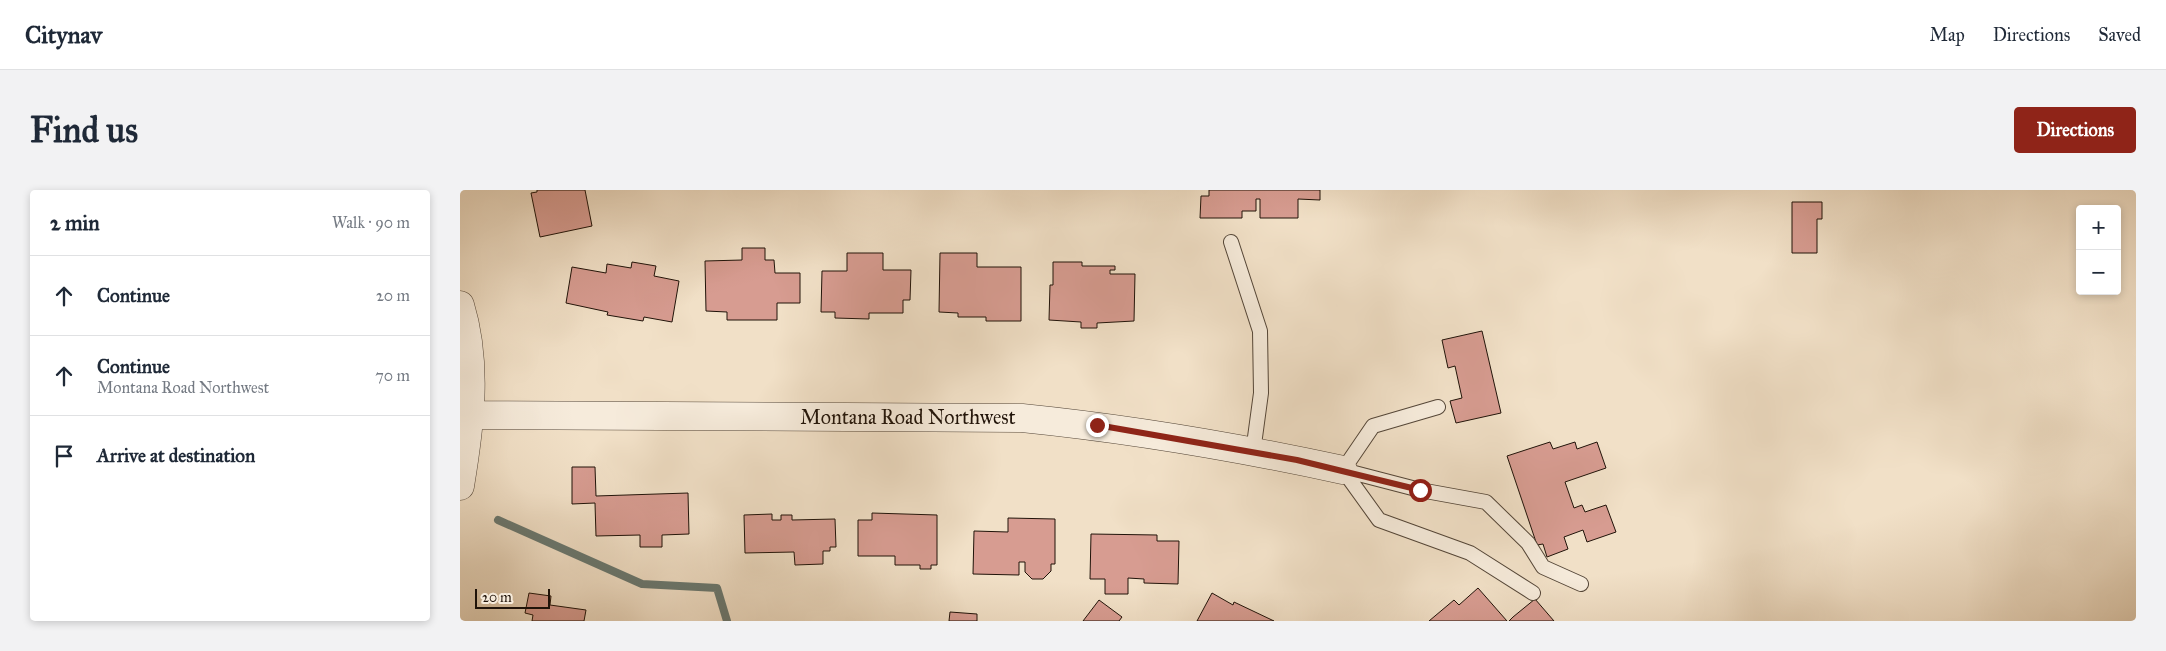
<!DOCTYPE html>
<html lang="en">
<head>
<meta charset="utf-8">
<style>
  :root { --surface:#fff; --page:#f2f2f3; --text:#1f2937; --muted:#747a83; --line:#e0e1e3; --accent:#8f2418 }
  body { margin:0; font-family:"IM FELL Great Primer",serif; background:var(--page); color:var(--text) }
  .controls { position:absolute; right:15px; top:15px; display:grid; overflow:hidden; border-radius:5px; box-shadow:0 2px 8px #0003 }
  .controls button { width:45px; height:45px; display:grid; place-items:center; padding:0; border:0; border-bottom:1px solid var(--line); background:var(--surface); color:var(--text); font:25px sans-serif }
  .scale { position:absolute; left:15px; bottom:12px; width:75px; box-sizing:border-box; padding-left:5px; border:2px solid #201309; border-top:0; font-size:14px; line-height:18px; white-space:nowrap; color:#201309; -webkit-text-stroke:4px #f6ebdb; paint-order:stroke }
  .stop { position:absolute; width:15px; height:15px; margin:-11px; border:4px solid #8f2418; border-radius:50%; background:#fff }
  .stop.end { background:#8f2418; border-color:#fff; box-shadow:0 1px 5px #0008 }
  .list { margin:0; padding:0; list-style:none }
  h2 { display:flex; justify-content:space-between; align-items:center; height:65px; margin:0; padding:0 20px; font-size:21px }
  h2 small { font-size:16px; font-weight:400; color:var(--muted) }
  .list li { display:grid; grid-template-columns:32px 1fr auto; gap:15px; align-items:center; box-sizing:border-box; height:80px; padding:0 20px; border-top:1px solid var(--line) }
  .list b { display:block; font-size:19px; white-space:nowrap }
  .list p { margin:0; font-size:16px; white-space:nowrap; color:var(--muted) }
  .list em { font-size:16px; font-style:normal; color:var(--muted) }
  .icon { flex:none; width:28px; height:28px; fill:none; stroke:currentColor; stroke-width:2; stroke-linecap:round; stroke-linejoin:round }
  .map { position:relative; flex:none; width:1676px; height:431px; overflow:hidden; border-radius:5px }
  header { display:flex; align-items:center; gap:30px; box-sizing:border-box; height:70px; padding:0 25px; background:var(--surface); border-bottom:1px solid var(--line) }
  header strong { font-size:24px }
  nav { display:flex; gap:28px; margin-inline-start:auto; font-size:18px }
  .intro { display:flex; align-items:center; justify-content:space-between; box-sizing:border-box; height:120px; padding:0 30px }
  h1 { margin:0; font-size:35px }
  .button { padding:12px 22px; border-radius:5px; background:var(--accent); color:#fff; font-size:18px; font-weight:700 }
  main { display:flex; gap:30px; padding:0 30px }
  aside { flex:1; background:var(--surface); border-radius:5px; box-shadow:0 2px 8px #0003 }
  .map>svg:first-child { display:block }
</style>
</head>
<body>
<header>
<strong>Citynav</strong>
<nav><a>Map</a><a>Directions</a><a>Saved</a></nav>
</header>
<div class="intro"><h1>Find us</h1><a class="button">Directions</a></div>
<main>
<aside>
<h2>2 min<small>Walk · 90 m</small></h2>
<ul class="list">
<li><svg class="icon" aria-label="ahead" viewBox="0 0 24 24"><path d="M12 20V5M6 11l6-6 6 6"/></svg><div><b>Continue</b></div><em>20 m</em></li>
<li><svg class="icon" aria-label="ahead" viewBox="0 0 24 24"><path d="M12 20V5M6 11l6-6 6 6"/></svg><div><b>Continue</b><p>Montana Road Northwest</p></div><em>70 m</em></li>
<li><svg class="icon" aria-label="arrive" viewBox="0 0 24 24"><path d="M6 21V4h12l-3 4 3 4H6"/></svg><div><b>Arrive at destination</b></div></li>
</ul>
</aside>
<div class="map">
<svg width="1676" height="431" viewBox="0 0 1676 431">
  <rect width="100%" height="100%" fill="#f1e0c7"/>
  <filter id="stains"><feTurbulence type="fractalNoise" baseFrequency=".004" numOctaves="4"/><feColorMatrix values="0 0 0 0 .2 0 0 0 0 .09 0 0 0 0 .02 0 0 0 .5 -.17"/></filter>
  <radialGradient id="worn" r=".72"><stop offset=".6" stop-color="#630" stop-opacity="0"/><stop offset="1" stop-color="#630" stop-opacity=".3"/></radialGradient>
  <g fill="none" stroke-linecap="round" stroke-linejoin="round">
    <!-- stream -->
    <path stroke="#6a7971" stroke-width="8" d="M38 330 182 394 257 398 267 431"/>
  </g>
  <!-- building -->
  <path fill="#d79c91" stroke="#201309" d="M77 0H125L132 36 80 47 71 3 77 2Z
    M749 0H860V10L838 9V28H800V9H796V21H782V28H740L741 6H749Z
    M1332 12H1362V29H1357V63H1332Z
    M282 58H305V70H314L315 83H340V113H317V130H267V122L246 121 245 71 282 70Z
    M387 63H423V80H451L450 110H443V123H409V129L375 128V122H361L362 81H387Z
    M480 63H517V77H561V131H526V127H498V123L479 122Z
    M172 72 196 76 194 86 219 91 212 132 184 127 183 131 147 125 148 122 106 113 112 77 146 83 147 74 171 78Z
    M593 72H622V76H655V80H650V84H675L674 131 637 133V138H621V132L589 130 590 95H593Z
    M1022 141 1041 223 996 233 990 211 1002 208 995 176 988 178 982 150Z
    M1090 252 1093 259 1115 252 1117 259 1137 252 1146 278 1105 292 1114 318 1122 315 1125 322 1146 315 1156 342 1127 352 1123 340 1104 347 1108 359 1087 367 1083 354 1077 355 1047 266Z
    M112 277H135L136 306 228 303 229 344 202 345V357H180V345L136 346 135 313 112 314Z
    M412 323 477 325V375H471V379H460V375H435V366H398V330H412Z
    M312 324V330H321V325H332V330L375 329 376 357H370V361H363V374L335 375 334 362 285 363 284 325Z
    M548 328 595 329V374H591V381L583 389H572L565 382V372H559V385L513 384 514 341 548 342Z
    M631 344 697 345V351H719L718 394 684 393V389L668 388V404H645V389H630Z
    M1018 398 1047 431H969L994 410 999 415Z
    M69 403 91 406 90 415 126 420 124 431H72L73 425 65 423Z
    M752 403 773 415 774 412 814 431H737Z
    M1075 409 1094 431H1049L1053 427Z
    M639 410 662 427 659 431H623Z
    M490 422 517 424V431H489Z"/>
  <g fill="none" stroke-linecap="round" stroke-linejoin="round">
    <defs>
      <path id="service" d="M771 52 800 141 801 203 793 262
        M883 280 960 300 1026 312 1068 353 1083 377 1121 394
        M883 280 919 330 1010 363 1073 403
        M883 280 913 236 978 217"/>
      <path id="minor" d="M0 115C18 174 10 236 0 296
        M10 225 562 228C670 239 777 257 883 280"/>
    </defs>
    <!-- service casing -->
    <use href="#service" stroke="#544638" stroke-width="16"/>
    <!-- minor casing -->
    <use href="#minor" stroke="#544638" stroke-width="29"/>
    <!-- service -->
    <use href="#service" stroke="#f6ebdb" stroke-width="14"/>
    <!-- minor -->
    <use href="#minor" stroke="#f6ebdb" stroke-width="28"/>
  </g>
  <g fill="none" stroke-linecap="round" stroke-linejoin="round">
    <!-- route -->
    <path stroke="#8f2418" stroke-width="6" d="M637 235 837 270 960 300"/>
  </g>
  <g text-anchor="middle" stroke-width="4.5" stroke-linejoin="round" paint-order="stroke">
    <!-- street labels -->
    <g font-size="20" fill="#201309" stroke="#f6ebdb">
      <text x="448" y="234">Montana Road Northwest</text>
    </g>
  </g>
  <rect width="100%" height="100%" filter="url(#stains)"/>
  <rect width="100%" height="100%" fill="url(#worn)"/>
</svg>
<div class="controls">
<button>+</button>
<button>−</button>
</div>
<div class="scale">20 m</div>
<div class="stop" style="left:960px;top:300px"></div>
<div class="stop end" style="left:637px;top:235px"></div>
</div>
</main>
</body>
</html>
